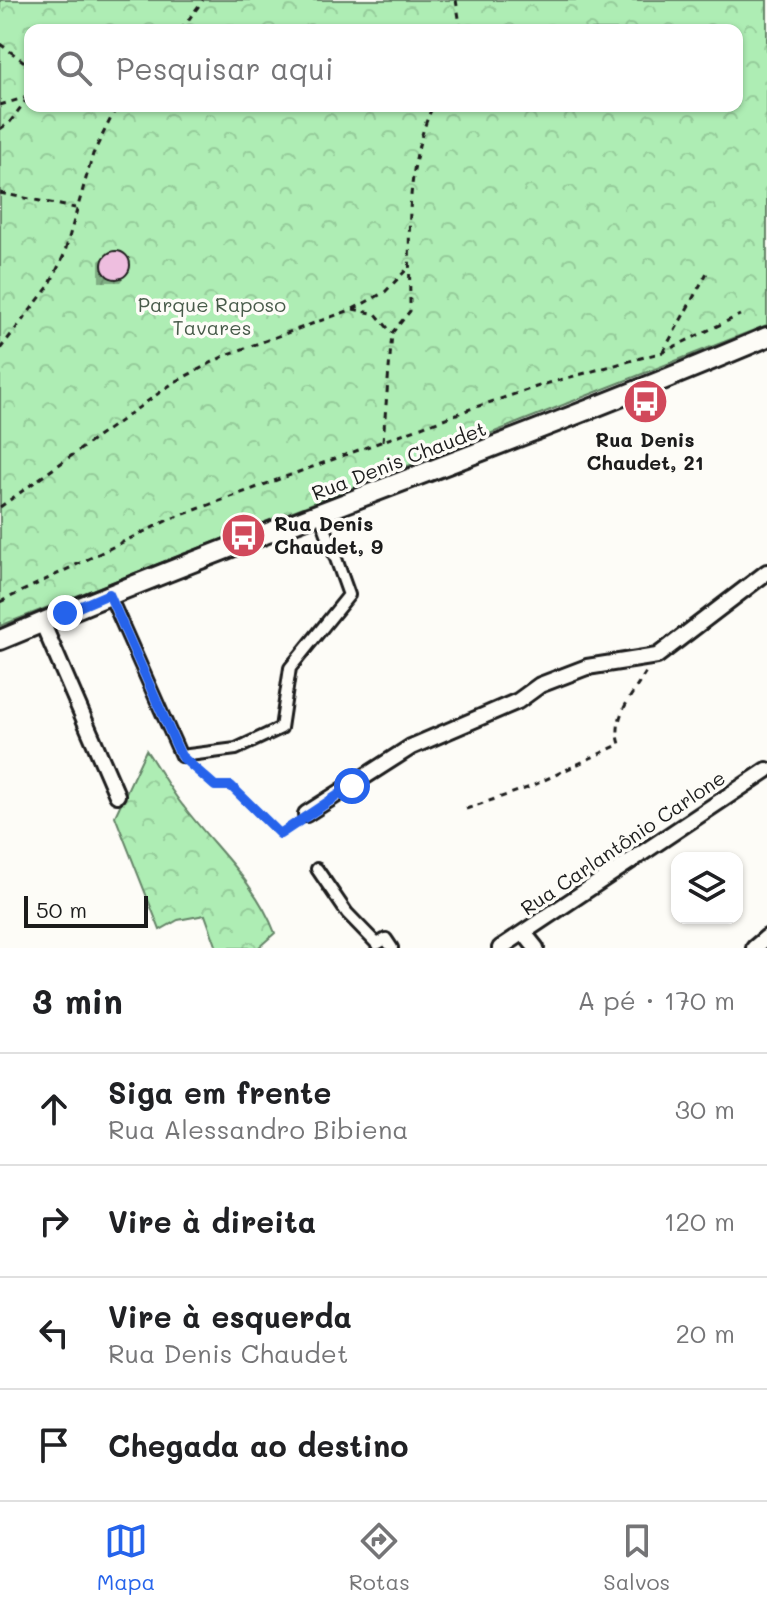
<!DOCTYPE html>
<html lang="pt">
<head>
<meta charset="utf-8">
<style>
  :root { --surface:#fff; --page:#f2f2f2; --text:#202124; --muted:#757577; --line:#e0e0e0; --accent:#2563eb }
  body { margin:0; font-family:Mali,sans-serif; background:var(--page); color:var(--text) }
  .controls { position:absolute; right:24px; bottom:24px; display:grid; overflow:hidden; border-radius:16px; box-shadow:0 2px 6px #0004 }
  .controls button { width:72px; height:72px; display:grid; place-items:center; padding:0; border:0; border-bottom:2px solid var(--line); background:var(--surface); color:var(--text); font:40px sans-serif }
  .scale { position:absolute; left:24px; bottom:20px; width:124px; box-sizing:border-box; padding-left:8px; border:4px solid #1c1c1c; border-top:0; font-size:22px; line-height:28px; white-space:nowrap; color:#1c1c1c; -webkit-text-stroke:6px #fdfcf7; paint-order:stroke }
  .stop { position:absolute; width:24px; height:24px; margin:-18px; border:6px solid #2563eb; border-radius:50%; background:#fff }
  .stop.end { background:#2563eb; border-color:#fff; box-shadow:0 2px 8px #0008 }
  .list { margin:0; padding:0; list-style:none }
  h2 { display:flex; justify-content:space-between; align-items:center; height:104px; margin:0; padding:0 32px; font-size:34px }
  h2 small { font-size:26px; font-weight:400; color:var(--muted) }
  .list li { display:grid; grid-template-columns:52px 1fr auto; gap:24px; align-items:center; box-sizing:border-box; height:112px; padding:0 32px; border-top:2px solid var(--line) }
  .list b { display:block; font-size:30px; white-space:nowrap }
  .list p { margin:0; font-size:26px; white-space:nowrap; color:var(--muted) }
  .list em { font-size:26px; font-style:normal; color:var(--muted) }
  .icon { flex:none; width:44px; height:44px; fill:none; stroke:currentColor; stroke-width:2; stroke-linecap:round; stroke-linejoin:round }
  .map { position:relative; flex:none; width:767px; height:948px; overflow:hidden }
  .search { position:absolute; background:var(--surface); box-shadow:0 2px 6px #0004; left:24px; right:24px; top:24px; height:88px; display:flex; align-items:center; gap:20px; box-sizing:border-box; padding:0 28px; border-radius:16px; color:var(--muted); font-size:30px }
  .sheet { height:552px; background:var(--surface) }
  nav { display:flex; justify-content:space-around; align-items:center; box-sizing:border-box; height:112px; border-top:2px solid var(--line); background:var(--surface); font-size:22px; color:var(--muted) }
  nav a { display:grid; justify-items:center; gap:4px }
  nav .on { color:var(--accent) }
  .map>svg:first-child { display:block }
</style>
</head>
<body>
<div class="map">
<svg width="767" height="948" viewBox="0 0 767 948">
  <defs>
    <pattern id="forest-crowns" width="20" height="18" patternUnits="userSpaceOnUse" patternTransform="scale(2)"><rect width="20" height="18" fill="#aeedb4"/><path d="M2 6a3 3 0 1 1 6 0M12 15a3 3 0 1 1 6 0" fill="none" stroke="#95cb9a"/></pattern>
    <filter id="shadow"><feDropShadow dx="-7" dy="7" stdDeviation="0" flood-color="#0004"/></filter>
  </defs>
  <rect width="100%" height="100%" fill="#fdfcf7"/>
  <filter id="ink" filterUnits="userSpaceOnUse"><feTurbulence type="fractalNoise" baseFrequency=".0125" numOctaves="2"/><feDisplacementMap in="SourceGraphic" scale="16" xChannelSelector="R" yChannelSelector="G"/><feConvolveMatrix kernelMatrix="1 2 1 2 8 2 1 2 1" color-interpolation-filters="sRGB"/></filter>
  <g filter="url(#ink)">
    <!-- forest -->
    <path fill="url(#forest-crowns)" stroke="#658468" stroke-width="2" fill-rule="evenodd" d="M0 0H767V325L0 626ZM30 30H737V106H30Z
      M146 750C159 769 170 790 184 807 216 849 256 883 275 933L258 948H217L205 915 178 920 160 930 115 816Z"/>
    <!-- building -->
    <path fill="#eebedf" stroke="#1c1c1c" stroke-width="2" filter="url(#shadow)" d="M102 265a14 14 0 1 1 28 0a14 14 0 1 1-28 0Z"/>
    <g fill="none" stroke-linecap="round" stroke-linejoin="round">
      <defs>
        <path id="pedestrian" d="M109 594 181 756 236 749 281 728 290 668 349 595 320 514
          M317 869 347 913 377 944 386 939 392 948"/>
        <path id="minor" d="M42 622 117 795
          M306 814 411 747 518 701 540 685 587 667 657 656 767 572
          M524 933 536 948
          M500 948 767 770
          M754 948 767 937"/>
        <path id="tertiary" d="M0 640C254 533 514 444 767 337"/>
      </defs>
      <!-- pedestrian casing -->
      <use href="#pedestrian" stroke="#1c1c1c" stroke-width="16"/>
      <!-- minor casing -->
      <use href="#minor" stroke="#1c1c1c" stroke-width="20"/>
      <!-- tertiary casing -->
      <use href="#tertiary" stroke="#1c1c1c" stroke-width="24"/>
      <!-- path -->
      <path stroke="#1c1c1c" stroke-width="3" stroke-dasharray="6 6" stroke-linecap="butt" d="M456 0 461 30
        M181 30 203 0
        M0 44 30 66
        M0 105 27 97
        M0 129 10 122 29 96
        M0 193 75 208
        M353 309 376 314 392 333
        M0 349 49 286 64 255 93 154 117 106
        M663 352 708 271
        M383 441 392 333 410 311C410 243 403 169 433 106
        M0 507 173 383 226 355 353 309 385 292 410 266
        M0 602 168 520 473 408 545 384 663 352 740 315
        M193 767 215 786H231L280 834 295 823
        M466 809 530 787 620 744C611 717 633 695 646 672"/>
      <!-- pedestrian -->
      <use href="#pedestrian" stroke="#fdfcf7" stroke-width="10"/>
      <!-- minor -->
      <use href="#minor" stroke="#fdfcf7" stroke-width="14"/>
      <!-- tertiary -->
      <use href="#tertiary" stroke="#fdfcf7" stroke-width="18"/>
    </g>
  </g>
  <g fill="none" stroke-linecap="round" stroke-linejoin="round" filter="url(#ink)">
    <!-- route -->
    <path stroke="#2563eb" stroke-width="10" d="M65 613 109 594 181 756 215 786H231L280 834 352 786"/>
  </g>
  <!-- icons -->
  <defs>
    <symbol id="bus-disc" viewBox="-11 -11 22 22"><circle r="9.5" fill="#d1495b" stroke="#fdfcf7"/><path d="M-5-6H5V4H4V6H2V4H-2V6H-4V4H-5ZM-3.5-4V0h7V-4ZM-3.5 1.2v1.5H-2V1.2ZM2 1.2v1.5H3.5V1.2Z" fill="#fff"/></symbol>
  </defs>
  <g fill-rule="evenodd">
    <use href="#bus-disc" x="620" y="376" width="51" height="51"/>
    <use href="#bus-disc" x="218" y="510" width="51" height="51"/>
  </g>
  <g text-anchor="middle" stroke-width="7" stroke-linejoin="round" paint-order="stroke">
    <!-- park labels -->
    <g font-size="20" fill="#485b4a" stroke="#fdfcf7">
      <text x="212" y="312">Parque Raposo<tspan x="212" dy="23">Tavares</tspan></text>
    </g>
    <!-- poi labels -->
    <g font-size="20" font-weight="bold" fill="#1c1c1c" stroke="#fdfcf7">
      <text x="645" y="447">Rua Denis<tspan x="645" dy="23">Chaudet, 21</tspan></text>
      <text x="274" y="531" text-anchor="start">Rua Denis<tspan x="274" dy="23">Chaudet, 9</tspan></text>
    </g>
    <!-- street labels -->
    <g font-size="20" fill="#1c1c1c" stroke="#fdfcf7">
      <text transform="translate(399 461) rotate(-21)" y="7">Rua Denis Chaudet</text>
      <text transform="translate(623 843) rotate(-34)" y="7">Rua Carlantônio Carlone</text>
    </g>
  </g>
</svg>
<div class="controls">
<button><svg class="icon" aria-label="layers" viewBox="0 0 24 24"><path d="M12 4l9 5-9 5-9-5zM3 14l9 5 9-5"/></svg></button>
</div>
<div class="scale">50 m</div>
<div class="stop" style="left:352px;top:786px"></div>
<div class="stop end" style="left:65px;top:613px"></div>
<div class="search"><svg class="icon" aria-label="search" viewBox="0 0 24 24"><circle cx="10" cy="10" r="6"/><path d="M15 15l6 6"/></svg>Pesquisar aqui</div>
</div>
<section class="sheet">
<h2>3 min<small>A pé · 170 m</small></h2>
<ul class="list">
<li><svg class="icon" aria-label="ahead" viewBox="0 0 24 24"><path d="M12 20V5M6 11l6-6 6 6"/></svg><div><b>Siga em frente</b><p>Rua Alessandro Bibiena</p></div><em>30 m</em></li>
<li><svg class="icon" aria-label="right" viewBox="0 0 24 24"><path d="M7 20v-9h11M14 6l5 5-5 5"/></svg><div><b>Vire à direita</b></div><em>120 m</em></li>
<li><svg class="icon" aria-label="left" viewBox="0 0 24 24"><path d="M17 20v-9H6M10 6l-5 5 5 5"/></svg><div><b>Vire à esquerda</b><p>Rua Denis Chaudet</p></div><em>20 m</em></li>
<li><svg class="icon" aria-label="arrive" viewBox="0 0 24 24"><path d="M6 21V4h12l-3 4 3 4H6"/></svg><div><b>Chegada ao destino</b></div></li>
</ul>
</section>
<nav>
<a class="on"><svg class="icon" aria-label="map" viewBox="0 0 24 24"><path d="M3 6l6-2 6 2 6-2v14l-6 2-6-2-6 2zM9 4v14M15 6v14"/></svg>Mapa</a>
<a><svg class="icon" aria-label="directions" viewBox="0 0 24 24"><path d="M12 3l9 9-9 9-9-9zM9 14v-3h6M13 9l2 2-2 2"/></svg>Rotas</a>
<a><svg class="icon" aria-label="saved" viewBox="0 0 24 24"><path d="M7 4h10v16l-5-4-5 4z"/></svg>Salvos</a>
</nav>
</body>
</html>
